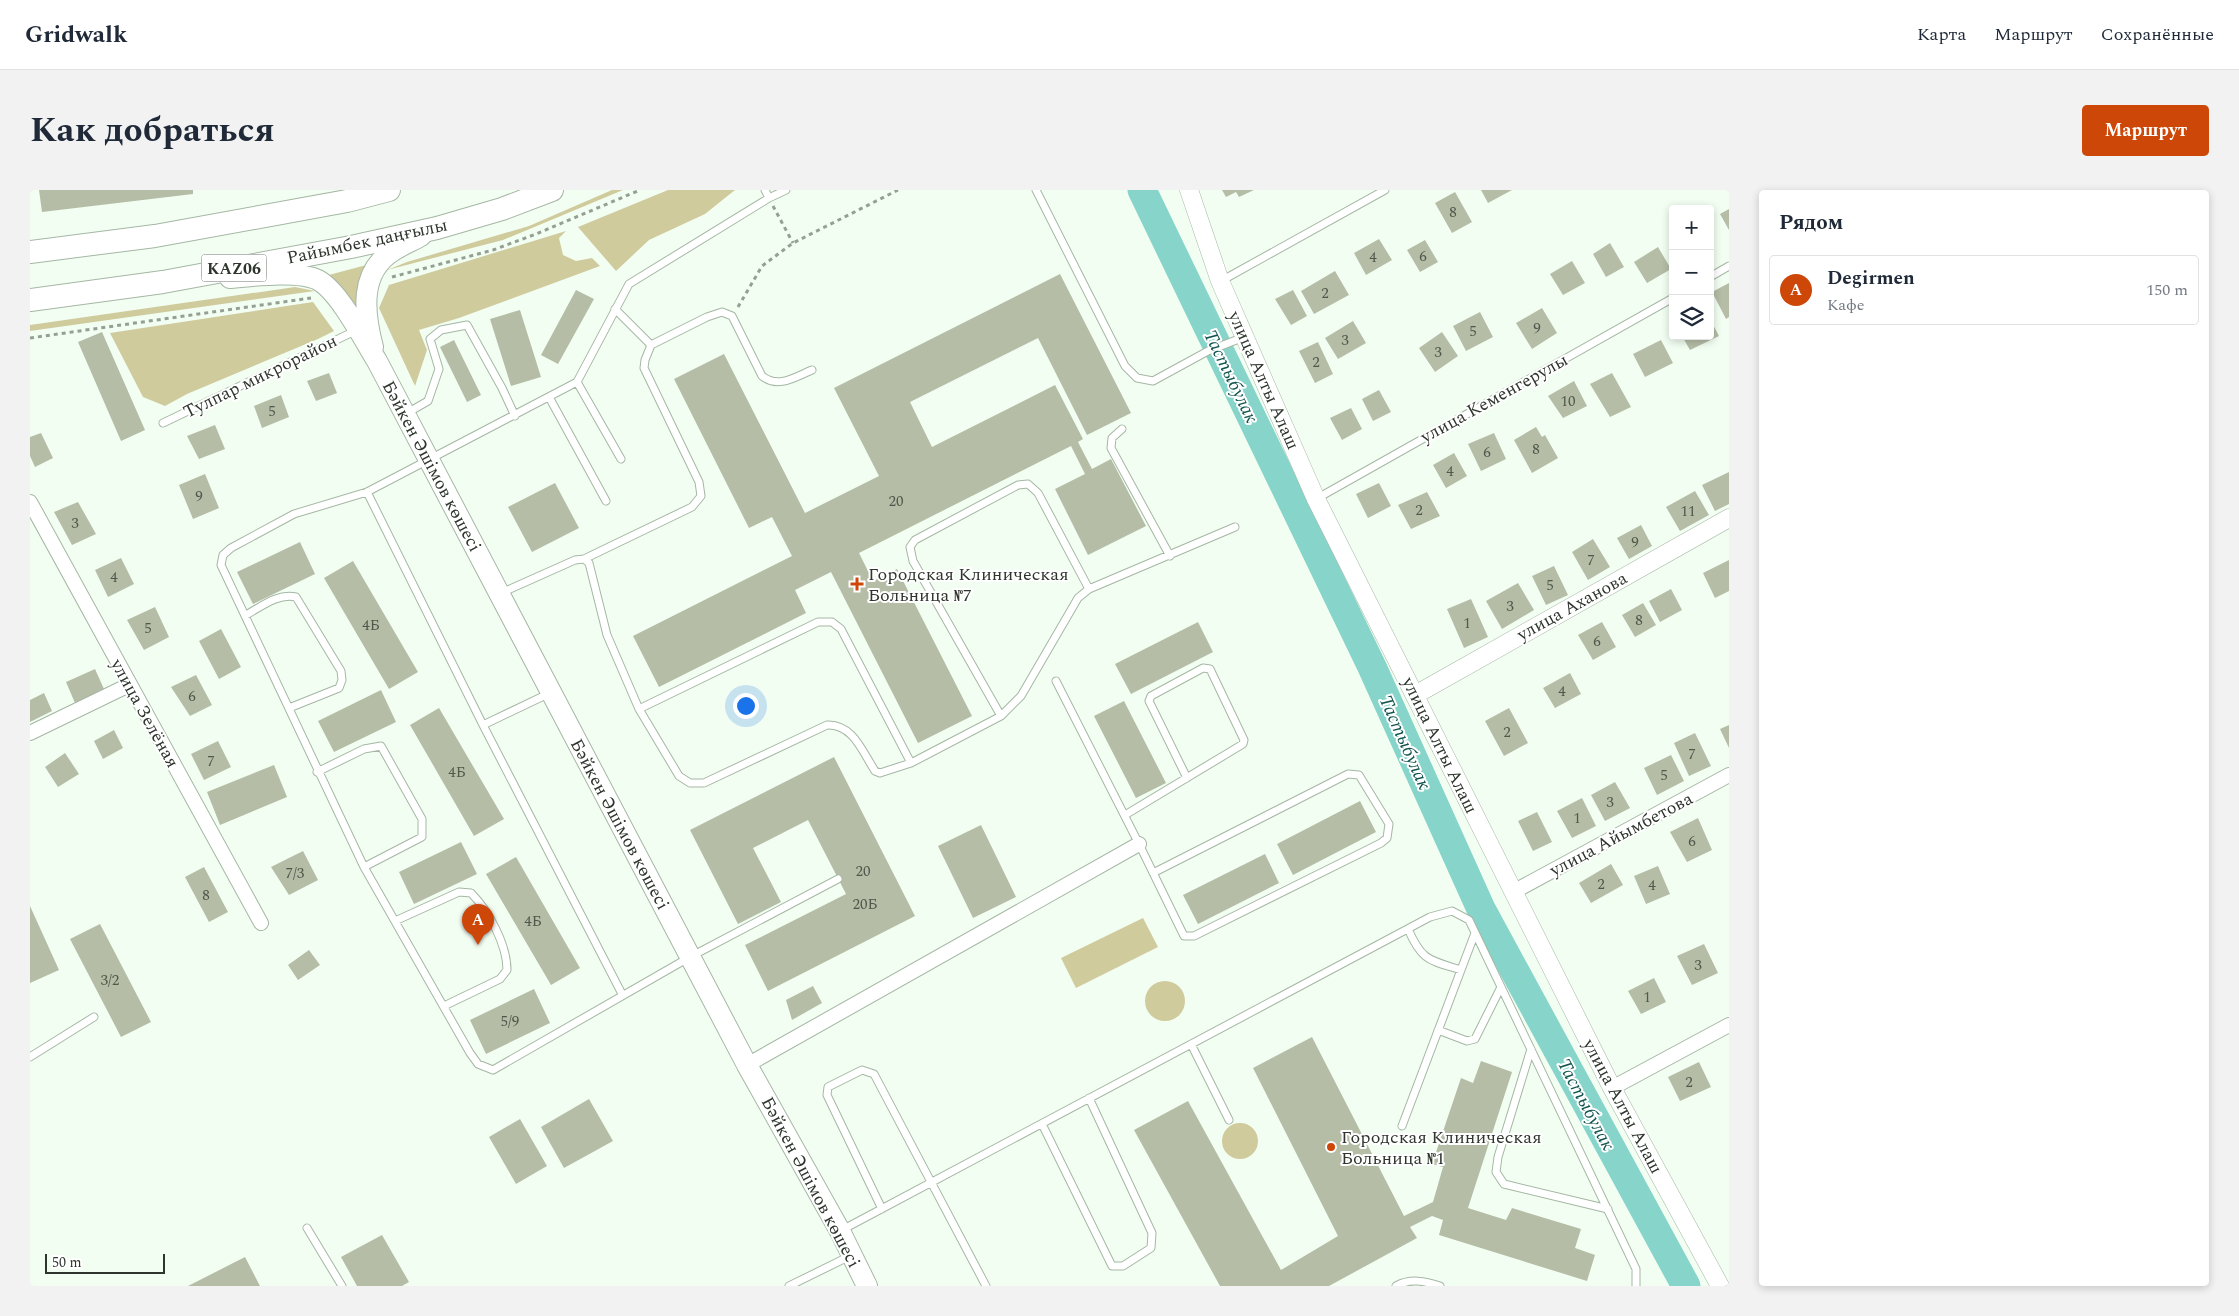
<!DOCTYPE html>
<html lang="ru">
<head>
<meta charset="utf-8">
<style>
  :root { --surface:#fff; --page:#f2f2f3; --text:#1f2937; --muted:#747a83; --line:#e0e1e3; --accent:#cd4708 }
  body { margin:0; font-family:Spectral,serif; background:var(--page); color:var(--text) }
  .controls { position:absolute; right:15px; top:15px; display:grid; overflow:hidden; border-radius:5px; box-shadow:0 2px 8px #0003 }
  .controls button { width:45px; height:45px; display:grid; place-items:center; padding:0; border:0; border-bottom:1px solid var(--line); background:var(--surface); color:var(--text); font:25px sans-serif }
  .scale { position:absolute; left:15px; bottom:12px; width:120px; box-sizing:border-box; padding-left:5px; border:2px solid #2e352d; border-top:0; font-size:14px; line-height:18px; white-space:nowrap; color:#2e352d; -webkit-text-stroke:4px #fff; paint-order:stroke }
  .you { position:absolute; left:715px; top:515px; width:18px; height:18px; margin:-12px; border:4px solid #fff; border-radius:50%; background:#1a73e8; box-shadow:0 0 0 8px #1a73e833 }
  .badge { display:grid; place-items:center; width:32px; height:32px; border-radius:50%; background:var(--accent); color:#fff; font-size:16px; font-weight:700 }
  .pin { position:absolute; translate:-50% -41px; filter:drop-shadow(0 1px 2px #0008) }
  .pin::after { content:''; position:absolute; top:26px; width:18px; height:15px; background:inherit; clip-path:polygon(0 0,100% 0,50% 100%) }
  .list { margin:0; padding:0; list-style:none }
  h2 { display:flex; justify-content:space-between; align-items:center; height:65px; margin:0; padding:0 20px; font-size:21px }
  h2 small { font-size:16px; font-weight:400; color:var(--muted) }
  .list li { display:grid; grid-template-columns:32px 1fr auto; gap:15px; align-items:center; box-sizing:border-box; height:70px; margin:0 10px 10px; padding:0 10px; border:1px solid var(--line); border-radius:5px }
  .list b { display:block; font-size:19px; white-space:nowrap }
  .list p { margin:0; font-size:16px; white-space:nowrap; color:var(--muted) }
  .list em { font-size:16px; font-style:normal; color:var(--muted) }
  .icon { flex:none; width:28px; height:28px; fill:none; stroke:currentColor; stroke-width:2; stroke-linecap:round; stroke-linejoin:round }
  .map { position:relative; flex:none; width:1699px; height:1096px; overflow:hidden; border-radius:5px }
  header { display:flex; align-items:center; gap:30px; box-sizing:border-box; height:70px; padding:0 25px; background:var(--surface); border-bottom:1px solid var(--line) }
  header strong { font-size:24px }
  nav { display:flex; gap:28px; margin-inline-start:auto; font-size:18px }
  .intro { display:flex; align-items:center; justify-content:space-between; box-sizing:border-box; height:120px; padding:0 30px }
  h1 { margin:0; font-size:35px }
  .button { padding:12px 22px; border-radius:5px; background:var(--accent); color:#fff; font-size:18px; font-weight:700 }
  main { display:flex; gap:30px; padding:0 30px }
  aside { flex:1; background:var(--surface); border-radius:5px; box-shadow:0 2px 8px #0003 }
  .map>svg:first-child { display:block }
</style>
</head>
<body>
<header>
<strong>Gridwalk</strong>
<nav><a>Карта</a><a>Маршрут</a><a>Сохранённые</a></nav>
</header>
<div class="intro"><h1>Как добраться</h1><a class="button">Маршрут</a></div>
<main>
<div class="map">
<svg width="1699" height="1096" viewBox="0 0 1699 1096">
  <rect width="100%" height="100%" fill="#f2fef2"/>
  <!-- green -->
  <path fill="#d0cb9d" d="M582 0H593L473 50 357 80 377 72 499 36Z
    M638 0H705L675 24 619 50 586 81 548 37Z
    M536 41 529 48 533 65 546 71 562 68 570 76 429 128 389 140 397 160 385 196 349 118 359 95Z
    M340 74 332 124 295 86Z
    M265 97 285 101 0 141V135Z
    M283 112 304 141 288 149 157 204 135 216 113 207 80 143Z
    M1113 728 1128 757 1046 798 1031 768Z
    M1115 811a20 20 0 1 1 40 0a20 20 0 1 1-40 0Z
    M1192 951a18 18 0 1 1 36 0a18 18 0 1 1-36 0Z"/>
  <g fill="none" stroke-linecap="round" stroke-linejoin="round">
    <!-- river -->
    <path stroke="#87d4ca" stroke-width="29" d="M1112 0 1342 477 1451 719 1656 1096"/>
  </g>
  <!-- building -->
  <path fill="#b5bda6" d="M9 0H163V4L12 22Z
    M1192 0H1224L1209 7 1206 2 1196 7Z
    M1451 0H1482L1458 13Z
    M1425 2 1442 32 1422 43 1405 13Z
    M1699 19V40L1690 24Z
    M1349 49 1362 70 1336 85 1324 63Z
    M1395 50 1408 72 1390 82 1377 60Z
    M1580 53 1594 77 1576 87 1563 64Z
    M1628 57 1641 79 1617 93 1604 72Z
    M1542 71 1555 93 1533 105 1520 84Z
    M1305 81 1319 105 1284 124 1271 101Z
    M1030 84 1101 223 1057 245 1008 148 880 212 902 257 1025 195 1053 249 1048 252 1062 279 1081 269 1116 336 1058 365 1025 299 1055 284 1041 256 829 363 843 391 867 379 942 526 888 553 801 382 765 400 776 423 629 497 603 446 762 366 742 327 719 338 644 189 694 164 775 323 849 286 804 198Z
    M1699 93V127L1696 129 1682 102Z
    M546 100 564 109 528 174 511 165Z
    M1263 100 1277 126 1261 135 1245 109Z
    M1512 118 1527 143 1502 159 1486 133Z
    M490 120 511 187 481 196 460 129Z
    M1450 122 1463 147 1436 161 1423 136Z
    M1680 129 1689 146 1660 160 1652 146H1680Z
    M1323 131 1336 153 1308 169 1295 148Z
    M72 142 115 240 91 251 48 152Z
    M1412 142 1428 166 1405 182 1389 158Z
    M424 150 451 205 437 212 410 157Z
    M1631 150 1643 173 1615 187 1603 164Z
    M1288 152 1303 184 1285 193 1269 161Z
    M299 183 307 203 286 211 277 191Z
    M1582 183 1601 217 1580 227 1560 194Z
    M1544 191 1557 216 1533 228 1518 206Z
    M1349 200 1361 222 1343 231 1332 209Z
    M251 205 259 227 232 238 224 216Z
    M1321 218 1332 239 1312 250 1300 228Z
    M185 235 195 259 169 269 157 246Z
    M1506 237 1512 247 1515 245 1528 268 1502 283 1484 250Z
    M11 243 23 268 5 277 0 266V247Z
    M1464 243 1476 269 1451 281 1438 254Z
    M1424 263 1437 286 1416 298 1403 275Z
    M1699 282V314L1685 321 1672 295Z
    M175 284 189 318 163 329 149 295Z
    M525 293 549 338 502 362 478 317Z
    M1349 293 1361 316 1338 328 1326 304Z
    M1665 301 1679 325 1650 341 1636 317Z
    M1397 302 1410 326 1381 339 1368 315Z
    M48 312 66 344 42 355 24 322Z
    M1611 335 1622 356 1599 369 1587 348Z
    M1563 349 1580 377 1558 390 1542 362Z
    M270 352 285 384 223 414 207 382Z
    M91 368 104 394 78 407 65 380Z
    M1699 370V401L1685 408 1673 383Z
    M323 371 388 482 359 499 294 388Z
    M1524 376 1538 405 1516 415 1502 386Z
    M1488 393 1504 420 1472 439 1456 411Z
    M1641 399 1652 420 1630 432 1619 411Z
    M1441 409 1458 447 1434 458 1417 419Z
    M1613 413 1626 435 1605 447 1592 425Z
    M125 417 139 447 114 460 97 430Z
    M1168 432 1183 462 1101 504 1085 474Z
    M1572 432 1586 457 1563 470 1548 445Z
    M191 439 211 477 189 489 169 451Z
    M65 479 74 499 45 513 36 492Z
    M1540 483 1551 504 1525 518 1513 498Z
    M166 485 182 515 160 526 141 497Z
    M351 500 366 532 304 562 288 531Z
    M14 503 22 521 0 532V510Z
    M1094 511 1136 593 1106 608 1064 526Z
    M409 518 474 629 444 646 380 535Z
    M1479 518 1498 553 1474 566 1455 531Z
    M1699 535V558L1690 539Z
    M84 540 93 558 73 569 64 551Z
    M1665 543 1681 576 1659 586 1644 553Z
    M188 551 201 577 174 590 161 564Z
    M35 563 49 584 28 597 15 577Z
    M1641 565 1654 591 1627 605 1614 578Z
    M804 567 885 726 738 801 715 755 816 704 778 630 723 658 751 712 708 734 660 640Z
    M244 575 257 607 190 635 177 602Z
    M1585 592 1600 618 1575 631 1561 605Z
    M1552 608 1566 636 1542 648 1527 621Z
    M1330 611 1346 642 1263 685 1247 654Z
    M1507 622 1522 652 1503 661 1488 631Z
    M1668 628 1682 660 1657 672 1640 642Z
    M951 635 986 707 943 728 908 656Z
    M431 652 447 684 384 714 369 682Z
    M273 661 288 690 259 705 241 677Z
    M1235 664 1249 693 1168 734 1153 705Z
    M486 667 550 778 521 795 456 684Z
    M1581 674 1593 695 1561 713 1549 693Z
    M1628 676 1640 704 1616 714 1604 686Z
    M174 677 198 722 179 732 155 687Z
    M0 716 29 780 0 793Z
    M70 734 121 832 91 847 40 749Z
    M1674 754 1688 783 1662 795 1647 766Z
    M279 760 290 775 268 790 258 775Z
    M1624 788 1636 812 1611 824 1598 801Z
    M783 796 792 813 762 830 756 810Z
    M504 799 520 833 456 864 440 830Z
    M1282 847 1374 1026 1403 1012 1413 977 1402 974 1431 888 1443 893 1451 871 1482 882 1438 1018 1476 1030 1482 1018 1551 1039 1545 1058 1565 1065 1557 1091 1409 1045 1413 1030 1402 1026 1380 1037 1387 1048 1299 1096H1190L1104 940 1158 911 1251 1080 1308 1046 1223 878Z
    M1669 872 1681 897 1650 911 1638 887Z
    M559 909 583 951 534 978 511 937Z
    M490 929 517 976 486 994 459 947Z
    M352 1045 379 1092 372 1096H327L311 1067Z
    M215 1067 230 1096H158Z"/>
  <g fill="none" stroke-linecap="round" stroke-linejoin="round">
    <defs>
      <path id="service" d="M735 0 739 8 599 94 547 192 337 302 264 324 201 358 193 365 191 375 334 677 440 863 448 874 463 880 660 767 808 689
        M1006 0 1095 176 1107 188 1123 191 1178 161 1214 147
        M739 8 756 0
        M1680 87 1699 76
        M1191 91 1355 0
        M621 155 677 127 692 122 702 126 732 186C748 199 765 187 782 180
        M547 192 591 269
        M519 207 576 311
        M377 223 398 211 409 179 400 149 411 140 437 135 472 198 485 226
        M133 233 327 140
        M1092 239 1082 248 1081 258 1140 366
        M337 302 453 535 592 804
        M1286 309 1643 108
        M554 369 662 317 671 306 669 292 614 178 615 170 621 155 585 119
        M471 403 545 370 554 369 559 373 577 445 609 519 649 586 660 593H674L797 535C823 534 832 561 845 581L850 583 881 573 971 526 991 506 1048 408 1059 399 1205 337
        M216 425C232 416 248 403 266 407L311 481 312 490 309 498 259 518
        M1026 491 1109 654 1154 746H1164L1351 653 1357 648 1359 634 1329 585 1318 584 1123 683
        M609 519 788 432H802L811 439 881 573
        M971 526 883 371 880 357 885 350 988 295 998 294 1008 303 1059 399
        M453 535 520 503
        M287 582 334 559 351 556 392 629V647L334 677
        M1095 625 1213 554 1214 550 1180 479 1173 478 1121 506 1119 511 1157 588
        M365 731 429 702 441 703C459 721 477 755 477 780L470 789 414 816
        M1378 739C1392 771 1399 770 1431 780
        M1408 840 1437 851 1445 849 1471 797
        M1161 854 1199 930
        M1501 859 1468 967 1466 982 1474 994 1578 1019
        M0 867 64 827
        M1012 934 1082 1076H1093L1121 1058 1122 1043 1059 908
        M1372 936 1445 743
        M852 1019 797 905 798 897 832 880 844 884 956 1096
        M277 1038 312 1096
        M810 1041 1400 727 1422 721 1439 730 1606 1079V1096
        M759 1096 820 1066
        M1366 1096C1380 1088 1395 1091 1410 1096"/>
      <path id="minor" d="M0 312 231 733
        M0 543 99 495
        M1483 702 1699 585
        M717 875 1109 654
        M1582 898 1699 835"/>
      <path id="tertiary" d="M1159 0 1190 91 1286 309 1582 898 1690 1096
        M1385 505 1699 328"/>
      <path id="secondary" d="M200 88C222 86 269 80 288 90 309 101 334 150 347 171L717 875 810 1041 837 1096
        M343 157C334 123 329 82 363 61 372 55 382 51 391 46"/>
      <path id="trunk" d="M0 62 125 46 317 11 359 0
        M0 110 133 92 321 57 407 38 472 19 522 0"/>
    </defs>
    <!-- service casing -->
    <use href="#service" stroke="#a5b7a4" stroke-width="9"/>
    <!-- minor casing -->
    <use href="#minor" stroke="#a5b7a4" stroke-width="16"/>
    <!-- tertiary casing -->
    <use href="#tertiary" stroke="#a5b7a4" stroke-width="19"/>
    <!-- secondary casing -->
    <use href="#secondary" stroke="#a5b7a4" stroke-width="22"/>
    <!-- trunk casing -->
    <use href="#trunk" stroke="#a5b7a4" stroke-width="24"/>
    <!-- path -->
    <path stroke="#959f94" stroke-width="3" stroke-dasharray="4 4" stroke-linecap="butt" d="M743 16 763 53
      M362 87 463 60 506 44 610 0
      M708 117 732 76 763 53 868 0
      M0 148 281 108"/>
    <!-- service -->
    <use href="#service" stroke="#fff" stroke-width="7"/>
    <!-- minor -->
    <use href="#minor" stroke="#fff" stroke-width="14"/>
    <!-- tertiary -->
    <use href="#tertiary" stroke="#fff" stroke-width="18"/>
    <!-- secondary -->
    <use href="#secondary" stroke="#fff" stroke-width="20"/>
    <!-- trunk -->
    <use href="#trunk" stroke="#fff" stroke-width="22"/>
  </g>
  <!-- markers -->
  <g fill="#cd4708" stroke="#fff" stroke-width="2">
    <path d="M824.5 386.5h5v5h5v5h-5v5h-5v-5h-5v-5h5z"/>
    <circle cx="1301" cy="957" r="5"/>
  </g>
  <g text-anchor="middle" stroke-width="4" stroke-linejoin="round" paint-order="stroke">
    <!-- number labels -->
    <g font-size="15" fill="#50574b">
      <text x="1423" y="27">8</text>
      <text x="1393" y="71">6</text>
      <text x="1343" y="72">4</text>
      <text x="1295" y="108">2</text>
      <text x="1507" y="143">9</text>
      <text x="1443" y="146">5</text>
      <text x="1315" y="155">3</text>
      <text x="1408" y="167">3</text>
      <text x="1286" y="177">2</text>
      <text x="1538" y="216">10</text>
      <text x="242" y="226">5</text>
      <text x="1506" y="264">8</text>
      <text x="1457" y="267">6</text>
      <text x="1420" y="286">4</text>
      <text x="169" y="311">9</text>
      <text x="866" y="316">20</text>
      <text x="1389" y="325">2</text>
      <text x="1658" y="326">11</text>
      <text x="45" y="338">3</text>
      <text x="1605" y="357">9</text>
      <text x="1561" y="375">7</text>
      <text x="84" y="392">4</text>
      <text x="1520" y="400">5</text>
      <text x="1480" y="421">3</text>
      <text x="1609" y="435">8</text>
      <text x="1437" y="438">1</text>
      <text x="341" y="440">4Б</text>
      <text x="118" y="443">5</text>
      <text x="1567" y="456">6</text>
      <text x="1532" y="506">4</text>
      <text x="162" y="511">6</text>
      <text x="1477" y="547">2</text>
      <text x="1662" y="569">7</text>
      <text x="181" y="576">7</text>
      <text x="427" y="587">4Б</text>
      <text x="1634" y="590">5</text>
      <text x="1580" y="617">3</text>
      <text x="1547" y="633">1</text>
      <text x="1662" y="656">6</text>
      <text x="833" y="686">20</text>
      <text x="265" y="688">7/3</text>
      <text x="1571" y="699">2</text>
      <text x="1622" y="700">4</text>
      <text x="176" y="710">8</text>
      <text x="835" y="719">20Б</text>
      <text x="503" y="736">4Б</text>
      <text x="1668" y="780">3</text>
      <text x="80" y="795">3/2</text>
      <text x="1617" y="812">1</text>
      <text x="480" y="836">5/9</text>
      <text x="1659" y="897">2</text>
    </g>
    <!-- shield labels -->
    <rect fill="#fff" stroke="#6d726c" stroke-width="1" x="171.5" y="64.5" width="65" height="27" rx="4"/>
    <g font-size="16" font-weight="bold" fill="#2e352d">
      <text x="204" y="84">KАZ06</text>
    </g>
    <!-- street labels -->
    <g font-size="18" fill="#2e352d" stroke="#fff">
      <text transform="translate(337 51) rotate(-12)" y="6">Райымбек даңғылы</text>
      <text transform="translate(230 186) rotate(-26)" y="6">Тулпар микрорайон</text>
      <text transform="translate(1234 190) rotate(66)" y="6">улица Алты Алаш</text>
      <text transform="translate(1464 208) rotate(-29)" y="6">улица Кеменгерулы</text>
      <text transform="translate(402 276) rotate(62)" y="6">Бәйкен Әшімов көшесі</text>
      <text transform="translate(1542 416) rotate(-29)" y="6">улица Аханова</text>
      <text transform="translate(115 523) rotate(61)" y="6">улица Зелёная</text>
      <text transform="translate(1410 555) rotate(64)" y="6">улица Алты Алаш</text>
      <text transform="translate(590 634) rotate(62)" y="6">Бәйкен Әшімов көшесі</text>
      <text transform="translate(1591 644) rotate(-28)" y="6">улица Айымбетова</text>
      <text transform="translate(1593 916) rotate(62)" y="6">улица Алты Алаш</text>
      <text transform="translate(781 992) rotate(62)" y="6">Бәйкен Әшімов көшесі</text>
    </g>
    <!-- poi labels -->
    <g font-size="18" fill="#2e352d" stroke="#fff" text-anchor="start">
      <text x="838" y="390">Городская Клиническая<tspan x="838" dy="21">Больница №7</tspan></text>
      <text x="1311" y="953">Городская Клиническая<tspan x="1311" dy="21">Больница №1</tspan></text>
    </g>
    <!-- water labels -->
    <g font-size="19" font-style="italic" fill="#12554f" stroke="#fff">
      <text transform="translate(1202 186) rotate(64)" y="7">Тастыбулак</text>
      <text transform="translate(1376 552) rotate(66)" y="7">Тастыбулак</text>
      <text transform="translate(1557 914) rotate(62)" y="7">Тастыбулак</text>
    </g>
  </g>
</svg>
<div class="controls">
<button>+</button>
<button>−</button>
<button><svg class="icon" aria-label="layers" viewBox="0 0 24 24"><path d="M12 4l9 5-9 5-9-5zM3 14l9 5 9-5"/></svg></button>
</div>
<div class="scale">50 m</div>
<div class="you"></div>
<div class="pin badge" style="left:448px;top:755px">A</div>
</div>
<aside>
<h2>Рядом<small></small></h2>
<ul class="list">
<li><span class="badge">A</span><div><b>Degirmen</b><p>Кафе</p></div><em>150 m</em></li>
</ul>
</aside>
</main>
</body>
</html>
